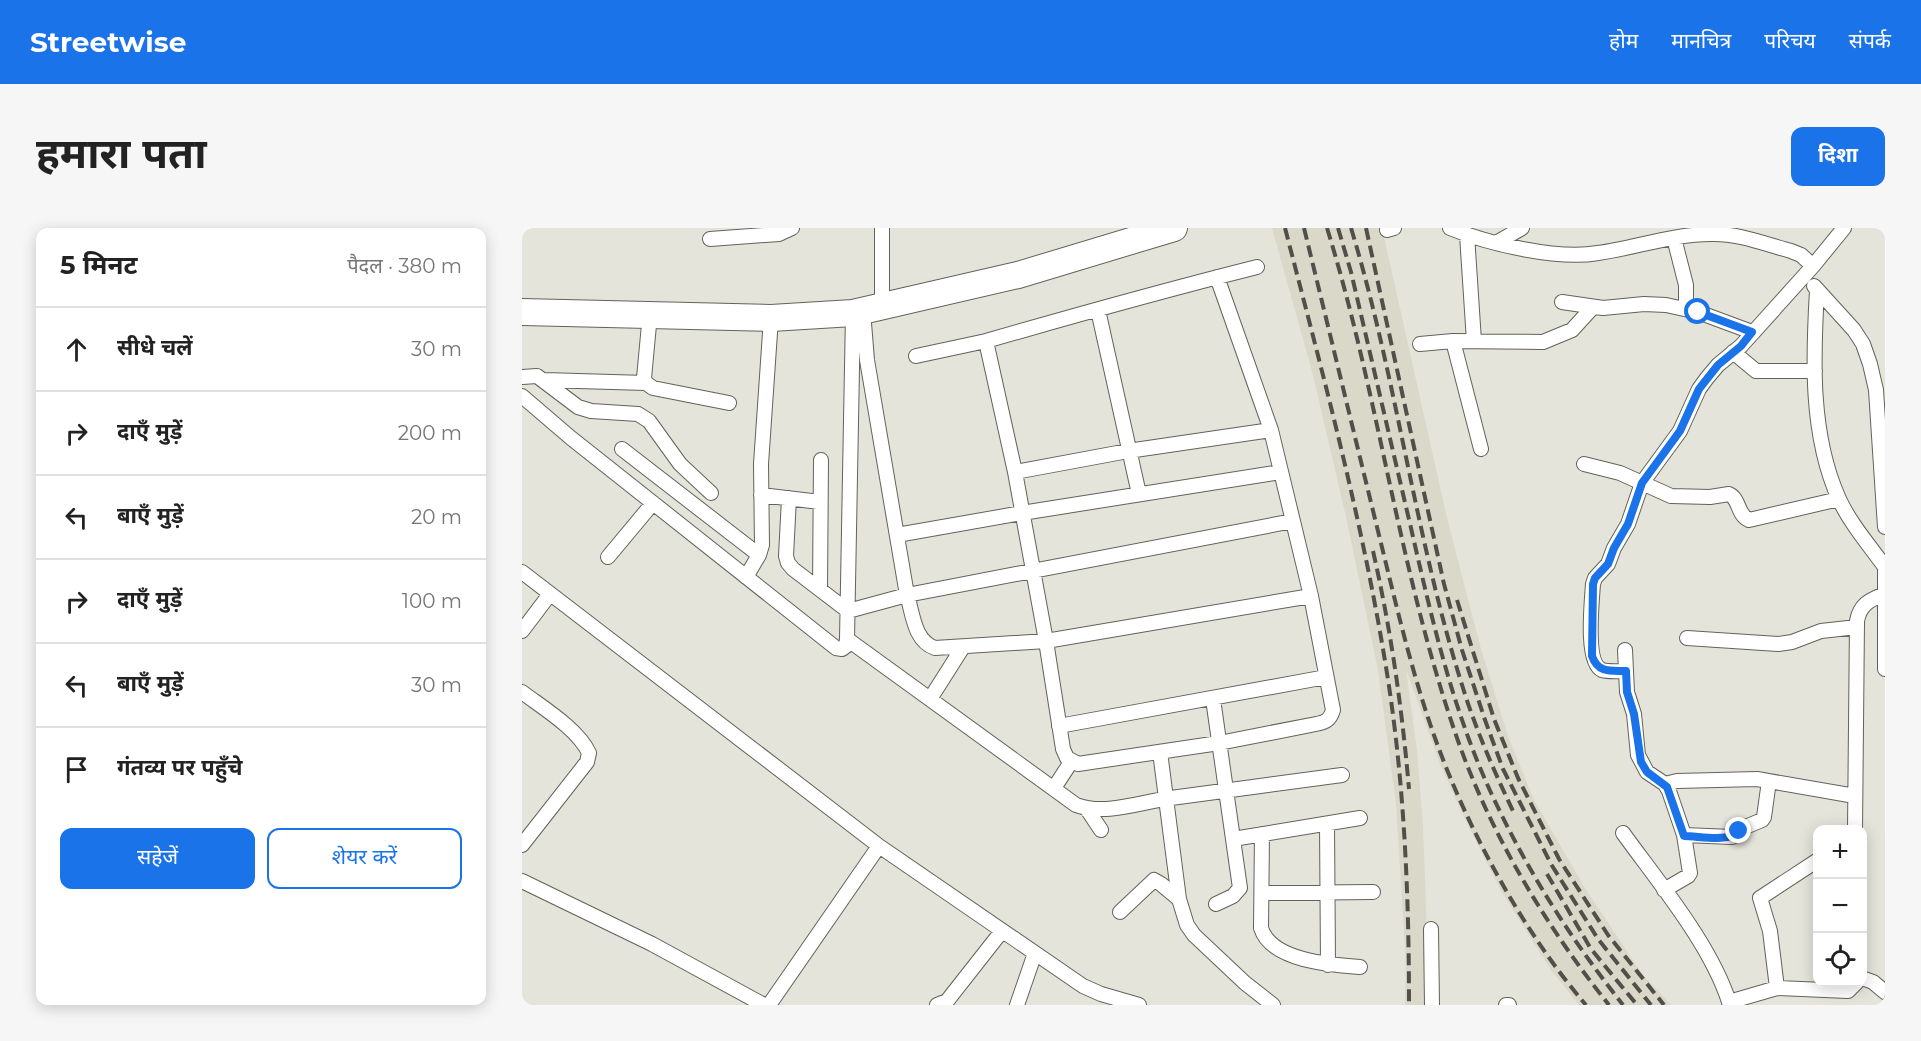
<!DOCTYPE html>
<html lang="hi">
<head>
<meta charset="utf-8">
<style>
  :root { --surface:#fff; --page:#f6f6f6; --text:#222; --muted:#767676; --line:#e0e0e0; --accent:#1a73e8 }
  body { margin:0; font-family:Montserrat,"Noto Sans Devanagari",sans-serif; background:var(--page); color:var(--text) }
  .controls { position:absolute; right:18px; bottom:18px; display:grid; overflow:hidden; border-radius:12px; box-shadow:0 3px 15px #0003 }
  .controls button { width:54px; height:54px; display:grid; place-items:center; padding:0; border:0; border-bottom:2px solid var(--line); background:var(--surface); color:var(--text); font:30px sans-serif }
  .stop { position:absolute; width:18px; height:18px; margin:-14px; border:4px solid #1a73e8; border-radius:50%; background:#fff }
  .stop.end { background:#1a73e8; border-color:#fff; box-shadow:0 2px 6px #0008 }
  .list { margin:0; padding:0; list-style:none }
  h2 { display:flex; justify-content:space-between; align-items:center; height:78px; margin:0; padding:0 24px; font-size:26px }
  h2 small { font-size:20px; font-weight:400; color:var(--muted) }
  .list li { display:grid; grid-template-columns:39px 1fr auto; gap:18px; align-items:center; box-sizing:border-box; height:84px; padding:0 24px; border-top:2px solid var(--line) }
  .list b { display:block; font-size:22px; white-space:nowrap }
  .list em { font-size:20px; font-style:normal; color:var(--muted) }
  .actions { display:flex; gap:12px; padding:18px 24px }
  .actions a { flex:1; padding:14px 0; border:2px solid var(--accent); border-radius:12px; text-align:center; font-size:21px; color:var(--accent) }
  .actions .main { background:var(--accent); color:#fff }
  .icon { flex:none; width:33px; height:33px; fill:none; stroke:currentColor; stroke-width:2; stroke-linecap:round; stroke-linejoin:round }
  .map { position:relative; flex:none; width:1363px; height:777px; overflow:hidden; border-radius:12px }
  header { display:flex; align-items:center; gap:36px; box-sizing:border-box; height:84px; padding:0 30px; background:var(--accent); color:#fff }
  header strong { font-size:28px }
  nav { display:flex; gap:33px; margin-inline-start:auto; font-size:21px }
  .intro { display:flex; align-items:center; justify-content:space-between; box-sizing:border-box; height:144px; padding:0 36px }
  h1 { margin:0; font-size:42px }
  .button { padding:15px 27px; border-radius:12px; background:var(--accent); color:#fff; font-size:21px; font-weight:700 }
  main { display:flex; gap:36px; padding:0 36px }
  aside { flex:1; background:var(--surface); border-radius:12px; box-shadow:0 3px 15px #0003 }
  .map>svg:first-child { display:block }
</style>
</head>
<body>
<header>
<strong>Streetwise</strong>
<nav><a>होम</a><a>मानचित्र</a><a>परिचय</a><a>संपर्क</a></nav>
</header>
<div class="intro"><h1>हमारा पता</h1><a class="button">दिशा</a></div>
<main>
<aside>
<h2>5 मिनट<small>पैदल · 380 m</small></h2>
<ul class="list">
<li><svg class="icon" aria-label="ahead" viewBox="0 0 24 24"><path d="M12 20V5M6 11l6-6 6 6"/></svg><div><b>सीधे चलें</b></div><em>30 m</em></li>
<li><svg class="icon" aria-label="right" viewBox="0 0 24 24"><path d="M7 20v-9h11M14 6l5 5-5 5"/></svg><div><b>दाएँ मुड़ें</b></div><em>200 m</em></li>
<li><svg class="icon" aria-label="left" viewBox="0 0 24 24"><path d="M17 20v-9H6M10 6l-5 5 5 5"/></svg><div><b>बाएँ मुड़ें</b></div><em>20 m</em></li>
<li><svg class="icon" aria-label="right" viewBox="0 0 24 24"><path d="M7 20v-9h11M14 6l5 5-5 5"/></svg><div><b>दाएँ मुड़ें</b></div><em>100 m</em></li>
<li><svg class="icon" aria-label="left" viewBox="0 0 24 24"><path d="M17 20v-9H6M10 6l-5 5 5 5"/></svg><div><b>बाएँ मुड़ें</b></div><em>30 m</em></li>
<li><svg class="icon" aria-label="arrive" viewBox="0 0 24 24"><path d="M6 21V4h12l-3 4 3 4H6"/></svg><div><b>गंतव्य पर पहुँचे</b></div></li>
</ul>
<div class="actions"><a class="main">सहेजें</a><a>शेयर करें</a></div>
</aside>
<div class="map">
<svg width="1363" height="777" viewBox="0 0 1363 777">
  <rect width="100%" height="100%" fill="#e5e4db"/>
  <!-- built -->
  <path fill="#dad8c8" d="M750 0H860L925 290 959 421 986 508 1012 572 1063 660 1120 746 1149 777H1057L1029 742 979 663 940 585 918 536 884 441 895 522 901 599 907 757V777H883L884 735 874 576 856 442 824 289 791 147Z"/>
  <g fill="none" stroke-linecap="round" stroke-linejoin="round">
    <defs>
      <path id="street" d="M928 0C966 16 1036 32 1076 25 1113 20 1151 6 1189 6 1216 5 1243 16 1269 23L1279 27 1291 38
        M865 2 872 0
        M945 7 952 113
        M1152 10 1164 57V80
        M188 11 257 6 270 0
        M974 15 1000 0
        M695 49 749 202 789 368 811 482C808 492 804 494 794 496L697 515 556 536 545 530 541 521 524 413 493 244 464 113C554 87 644 62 735 39
        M1292 58 1332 102 1341 116 1348 136 1354 162 1363 299
        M1295 62C1291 130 1288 207 1317 271 1328 295 1347 317 1363 339
        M1040 74 1081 80 1122 76 1144 77 1176 84 1230 104
        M360 78V0
        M576 82 617 266
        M341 83 345 132 385 367 771 293
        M128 86 122 150 124 155 131 160 207 175
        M931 113 959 221
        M898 116 931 113 1021 114 1050 102 1071 79
        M1211 124 1234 143H1293
        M394 128 464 113
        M0 149 15 148 56 179 69 183 116 186 127 193 158 236 189 265
        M22 152 124 155
        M0 168 49 210 314 420 320 421 324 418 325 411 331 85
        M100 221 237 327
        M1062 236 1098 245 1149 268 1188 269 1207 266C1218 271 1215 287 1227 292L1317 271
        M493 244 606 223 749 202
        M239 267 298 274
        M267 270 264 328 266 335 271 341 326 383 385 367C391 386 392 413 413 420L524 413 789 368
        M375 307 500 285 759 244
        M86 329 131 275
        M1363 336V441
        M0 344 357 618 561 758 579 766 617 777
        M224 349 237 327 240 317 239 236 249 90
        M298 361 299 232
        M0 403 28 366
        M1165 410 1256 416 1270 414 1299 403 1335 399
        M325 411 554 577C584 588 618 574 649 570 706 562 763 555 820 547
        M1103 422 1105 464 1112 486 1116 527 1125 544 1143 556 1147 563 1162 607 1168 645 1166 648 1142 662
        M1104 443C1097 443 1087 444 1080 442 1063 435 1070 372 1071 356L1073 350 1086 336 1092 320 1106 296 1120 255 1158 203 1177 161 1185 150 1196 137 1219 118 1291 38 1322 0
        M0 464C21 480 56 501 67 525L65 534 0 617
        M408 471 441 419
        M691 471 718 660 711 668 694 676
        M537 498 804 449
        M638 524 657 671 665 697 672 707 723 755 751 777
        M1143 556 1155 553 1235 551 1333 568
        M532 560 549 534
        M565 581 579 602
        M805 596 806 737
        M1333 602 1335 393C1338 376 1348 372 1362 366
        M1101 605C1137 655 1190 718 1208 777
        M740 606 739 700C749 733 809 737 838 739
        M1162 607 1210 609 1221 600 1240 592 1242 589 1247 553
        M711 611 838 590
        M0 653 130 716 242 777
        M740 665 851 664
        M598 684 632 652 639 656 657 671
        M909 701 910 777
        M1340 750 1351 754 1363 764
        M1255 760 1248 703 1238 670 1296 632
        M1207 774 1255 760 1326 763 1335 754
        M247 777 357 618
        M415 777 425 773 480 703
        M495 777 513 725
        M984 777H987"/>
      <path id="highway" d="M0 84 249 90 331 85 496 47 652 0"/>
    </defs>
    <!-- street casing -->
    <use href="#street" stroke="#63625a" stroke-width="16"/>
    <!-- highway casing -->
    <use href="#highway" stroke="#63625a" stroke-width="28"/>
    <!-- street -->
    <use href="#street" stroke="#fff" stroke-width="14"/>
    <!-- highway -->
    <use href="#highway" stroke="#fff" stroke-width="26"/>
    <!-- rail -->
    <path stroke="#504f4a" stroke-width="4" stroke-dasharray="12 6" stroke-linecap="butt" d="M763 0C800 143 839 287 863 433 882 546 887 663 887 777
      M782 0C806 98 830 197 854 295 872 367 888 440 913 510 945 600 1001 704 1064 777
      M805 0C857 168 877 344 935 510 969 607 1023 697 1087 777
      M816 0 829 44C849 129 869 215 889 300 910 392 931 484 971 569 1007 646 1049 711 1101 777
      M829 0C875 151 893 310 941 460 954 502 972 543 991 583
      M844 0 922 356 940 422 963 492 981 541 1029 636 1076 711 1129 777
      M851 323C869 402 880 480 887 561
      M935 372 972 491 996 550 1037 631 1086 707 1142 777
      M1025 646 1069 721 1115 777"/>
  </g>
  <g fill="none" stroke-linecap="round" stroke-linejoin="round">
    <!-- route -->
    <path stroke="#1a73e8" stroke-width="8" d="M1176 84 1230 104 1219 118 1196 137 1177 161 1158 203 1120 255 1106 296 1092 320 1086 336 1073 350 1071 356 1070 428C1076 445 1088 443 1104 443L1105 464 1112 486 1119 534 1125 544 1145 559 1162 608C1178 608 1206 615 1217 603"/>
  </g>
</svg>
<div class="controls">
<button>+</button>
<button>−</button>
<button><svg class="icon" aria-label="locate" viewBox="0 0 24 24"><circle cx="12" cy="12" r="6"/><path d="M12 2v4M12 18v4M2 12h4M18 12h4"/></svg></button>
</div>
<div class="stop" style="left:1176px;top:84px"></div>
<div class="stop end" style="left:1217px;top:603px"></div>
</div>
</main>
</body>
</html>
